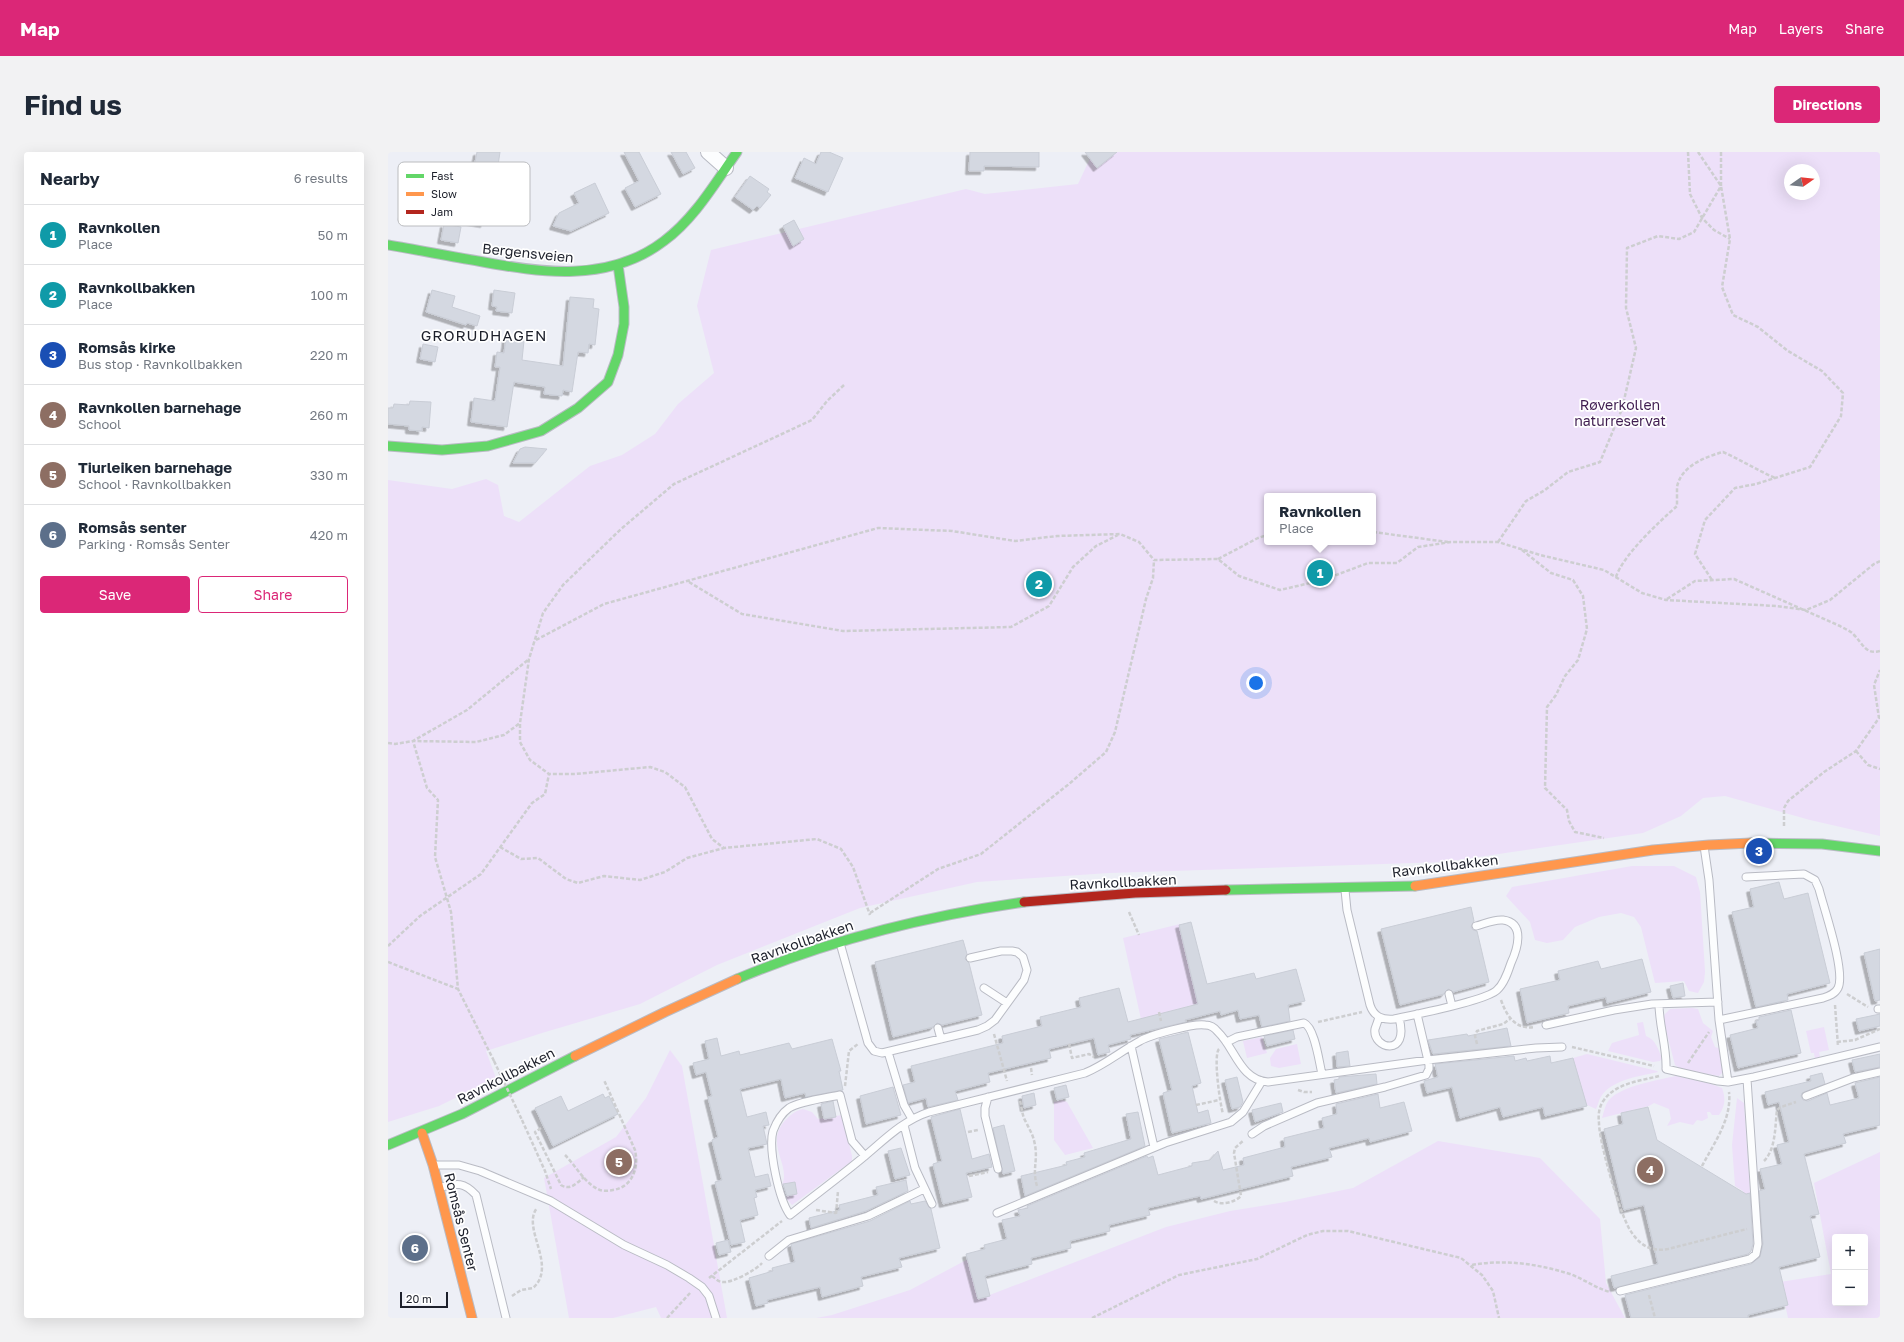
<!DOCTYPE html>
<html lang="en">
<head>
<meta charset="utf-8">
<style>
  :root { --surface:#fff; --page:#f2f2f3; --text:#1f2937; --muted:#747a83; --line:#e0e1e3; --accent:#db2777 }
  body { margin:0; font-family:"Golos Text",sans-serif; background:var(--page); color:var(--text) }
  .controls { position:absolute; right:12px; bottom:12px; display:grid; overflow:hidden; border-radius:4px; box-shadow:0 4px 16px #0002 }
  .controls button { width:36px; height:36px; display:grid; place-items:center; padding:0; border:0; border-bottom:1px solid var(--line); background:var(--surface); color:var(--text); font:20px sans-serif }
  .compass { position:absolute; left:1396px; top:12px; width:36px; height:36px; border-radius:50%; background:var(--surface); box-shadow:0 4px 16px #0002; rotate:76deg }
  .scale { position:absolute; left:12px; bottom:10px; width:48px; box-sizing:border-box; padding-left:4px; border:2px solid #1d202b; border-top:0; font-size:11px; line-height:14px; white-space:nowrap; color:#1d202b; -webkit-text-stroke:3px #fff; paint-order:stroke }
  .you { position:absolute; left:868px; top:531px; width:14px; height:14px; margin:-10px; border:3px solid #fff; border-radius:50%; background:#1a73e8; box-shadow:0 0 0 6px #1a73e833 }
  .badge { display:grid; place-items:center; width:26px; height:26px; border-radius:50%; background:var(--accent); color:#fff; font-size:13px; font-weight:700 }
  .pin { position:absolute; translate:-50% -50%; border:2px solid #fff; box-shadow:0 1px 4px #0006 }
  .popup { position:absolute; left:876px; top:341px; width:112px; height:52px; box-sizing:border-box; display:grid; place-content:center; border-radius:4px; background:var(--surface); filter:drop-shadow(0 1px 3px #0005); font-size:13px; white-space:nowrap; color:var(--muted) }
  .popup b { font-size:15px; color:var(--text) }
  .popup::after { content:''; position:absolute; left:50%; top:100%; margin-left:-8px; border:8px solid transparent; border-top-color:var(--surface) }
  .list { margin:0; padding:0; list-style:none }
  h2 { display:flex; justify-content:space-between; align-items:center; height:52px; margin:0; padding:0 16px; font-size:17px }
  h2 small { font-size:13px; font-weight:400; color:var(--muted) }
  .list li { display:grid; grid-template-columns:26px 1fr auto; gap:12px; align-items:center; box-sizing:border-box; height:60px; padding:0 16px; border-top:1px solid var(--line) }
  .list b { display:block; font-size:15px; white-space:nowrap }
  .list p { margin:0; font-size:13px; white-space:nowrap; color:var(--muted) }
  .list em { font-size:13px; font-style:normal; color:var(--muted) }
  .actions { display:flex; gap:8px; padding:12px 16px }
  .actions a { flex:1; padding:9px 0; border:1px solid var(--accent); border-radius:4px; text-align:center; font-size:14px; color:var(--accent) }
  .actions .main { background:var(--accent); color:#fff }
  .map { position:relative; flex:none; width:1492px; height:1166px; overflow:hidden; border-radius:4px }
  header { display:flex; align-items:center; gap:24px; box-sizing:border-box; height:56px; padding:0 20px; background:var(--accent); color:#fff }
  header strong { font-size:19px }
  nav { display:flex; gap:22px; margin-inline-start:auto; font-size:14px }
  .intro { display:flex; align-items:center; justify-content:space-between; box-sizing:border-box; height:96px; padding:0 24px }
  h1 { margin:0; font-size:28px }
  .button { padding:10px 18px; border-radius:4px; background:var(--accent); color:#fff; font-size:14px; font-weight:700 }
  main { display:flex; gap:24px; padding:0 24px }
  aside { flex:1; background:var(--surface); border-radius:4px; box-shadow:0 4px 16px #0002 }
  .map>svg:first-child { display:block }
</style>
</head>
<body>
<header>
<strong>Map</strong>
<nav><a>Map</a><a>Layers</a><a>Share</a></nav>
</header>
<div class="intro"><h1>Find us</h1><a class="button">Directions</a></div>
<main>
<aside>
<h2>Nearby<small>6 results</small></h2>
<ul class="list">
<li><span class="badge" style="background:#0f9aa8">1</span><div><b>Ravnkollen</b><p>Place</p></div><em>50 m</em></li>
<li><span class="badge" style="background:#0f9aa8">2</span><div><b>Ravnkollbakken</b><p>Place</p></div><em>100 m</em></li>
<li><span class="badge" style="background:#1a4fb4">3</span><div><b>Romsås kirke</b><p>Bus stop · Ravnkollbakken</p></div><em>220 m</em></li>
<li><span class="badge" style="background:#8d6e63">4</span><div><b>Ravnkollen barnehage</b><p>School</p></div><em>260 m</em></li>
<li><span class="badge" style="background:#8d6e63">5</span><div><b>Tiurleiken barnehage</b><p>School · Ravnkollbakken</p></div><em>330 m</em></li>
<li><span class="badge" style="background:#5c6f8a">6</span><div><b>Romsås senter</b><p>Parking · Romsås Senter</p></div><em>420 m</em></li>
</ul>
<div class="actions"><a class="main">Save</a><a>Share</a></div>
</aside>
<div class="map">
<svg width="1492" height="1166" viewBox="0 0 1492 1166">
  <defs>
    <filter id="shadow"><feDropShadow dx="-3.5" dy="3.5" stdDeviation="0" flood-color="#0004"/></filter>
  </defs>
  <rect width="100%" height="100%" fill="#edeff6"/>
  <!-- green -->
  <path fill="#ede0f9" fill-rule="evenodd" d="M705 0H1492V684L1422 668 1337 644 1315 646 1293 664 1255 681 1056 710 721 721 589 730 472 756 329 813 252 852 154 881 98 899 108 926 51 954 0 970V328L64 337 98 327 110 333 116 364 131 370 202 314 234 303 267 282 290 252 326 221 309 154 323 98 578 37 597 42 690 32ZM1402 18H1426V42H1402ZM879 344H985V390H879Z
    M1244 714H1286L1308 725 1312 740 1317 820 1316 830 1310 841 1301 839 1296 829 1267 831 1253 775 1246 765 1233 761 1211 765 1187 775 1175 788 1159 791 1147 788 1142 770 1118 744 1124 735Z
    M792 772 812 851 753 867 735 786Z
    M1304 856 1310 857 1315 871 1325 879 1323 885 1327 895 1333 897 1335 920 1331 924 1293 917 1287 913 1275 867 1277 862 1282 857Z
    M1255 870 1258 884C1268 888 1270 897 1274 906L1272 909 1265 910 1220 899 1224 891 1251 883 1249 871Z
    M1436 875 1441 898 1431 900 1432 905 1427 907 1426 901H1423L1418 879Z
    M874 885 879 901 859 906 855 889Z
    M909 892 913 912 891 916 883 914 882 906 888 897Z
    M282 898 294 914 339 1166H273L268 1155 225 1166H181L156 1026 228 985 258 946Z
    M1199 902 1269 919 1270 920C1253 924 1226 927 1214 943 1211 947 1210 953 1208 957L1197 952 1185 906Z
    M1288 924 1323 932 1334 936C1338 947 1337 954 1331 963H1324L1322 960H1319L1320 966 1314 969 1309 968 1305 973 1292 970 1279 974 1283 967 1281 957 1266 951 1261 954 1214 966C1216 960 1217 953 1221 948 1233 934 1270 928 1288 924Z
    M1349 946 1356 951 1364 1067 1362 1068 1355 1039 1347 1034 1344 993Z
    M675 948 679 950 705 996 677 1003 666 988V950Z
    M415 957 424 960 430 967 454 963 464 1004V1009L404 1053 397 1045 409 1042 406 1030 394 1033C403 1013 378 994 395 971 401 964 406 959 415 957Z
    M1050 989 1152 1006 1212 1067 1218 1131 1237 1166H428L444 1163 522 1138 582 1106 594 1146 778 1075 842 1059 897 1050 965 1036Z
    M1492 1000V1166H1400L1392 1130 1443 1122 1426 1031ZM1447 1085H1477V1151H1447Z"/>
  <!-- building -->
  <path fill="#d4d8e1" stroke="#c9cdd6" filter="url(#shadow)" d="M89 0H112L108 27 104 26 96 72 73 68 81 20H85Z
    M236 0H251L273 42 247 55 237 36 251 29Z
    M283 0H298L307 16 295 22Z
    M433 0H441L455 6 440 40 407 26 416 6 428 12Z
    M582 0H651V15L596 14V19H581Z
    M697 0H729L709 16Z
    M362 24 381 37 379 40 383 43 372 56 369 54 365 58 347 45Z
    M207 31 221 61 183 79 165 74 171 61 191 51 186 41Z
    M18 38 41 42 36 69 14 65Z
    M406 68 416 87 405 94 395 74Z
    M56 72 73 75 70 91 53 88Z
    M44 138 67 144 64 155 92 164 89 174 79 171 78 173 38 160Z
    M106 138 127 141 124 161 108 159 109 155 104 154Z
    M182 145 206 147 205 156 211 157 207 193 201 192 200 201 190 200 184 240 175 238 174 244 156 242 157 235 126 230 119 275 83 270 86 246 107 249 112 215H107L109 200 116 201 118 186 136 189 134 208 175 214Z
    M35 192 50 195 47 210 32 207Z
    M22 249 43 250 41 276 34 275V279L21 278V274L0 272V256H5L6 252 21 253Z
    M137 295 159 297 147 311H125L132 297Z
    M1391 730 1396 747 1420 741 1442 831 1399 842 1400 848 1368 855 1344 760 1366 755 1362 737Z
    M1083 755 1086 769 1083 775 1085 778 1089 779 1101 830 1065 840 1060 837 1056 842 1012 853 993 777Z
    M803 770 819 832 866 821 868 827 908 817 917 849 900 853 902 869 874 875 871 863 852 867 850 858 833 863 832 859 797 868 798 870 742 883 743 887 720 893 722 900 710 903 706 886 661 897 663 906 600 921 602 930 567 939 570 948 540 955 538 946 520 951 515 933 527 930 523 914 615 891 614 884 654 874 652 865 693 855 691 846 731 836 740 870 810 852 791 773Z
    M575 788 579 802 577 807 581 811 594 863 554 873 549 871 545 875 505 885 487 810Z
    M1492 797V848L1487 849 1476 801Z
    M1254 807 1263 840 1219 851 1218 845 1180 854 1181 861 1139 871 1132 837 1172 828 1170 819 1210 809 1213 817Z
    M1295 831 1297 844 1285 846 1282 834Z
    M1403 858 1413 901 1350 916 1342 883 1370 876 1368 869 1371 868V865Z
    M1492 862V874L1471 879 1468 867Z
    M1119 876 1123 894 1045 902 1040 888 1079 882 1080 884Z
    M905 878 907 887 879 894 876 884Z
    M800 880 813 931 804 934 810 961 820 958 823 971 784 981 775 941 784 938 771 887Z
    M329 886 333 904 351 899 352 903 401 891 404 897 444 887 453 919H451L455 938 418 945 417 941 397 946 393 927 352 937 359 965 378 960 381 973 375 974 379 992 360 996 367 1025 380 1022 383 1034 367 1038 369 1045 366 1046 370 1063 352 1068 357 1090 343 1093 327 1030 334 1028 324 988 330 985 320 945 324 944 318 920 308 923 305 911 321 907 317 889Z
    M960 899 962 914 949 915 948 901Z
    M1492 902V915L1467 920 1464 908Z
    M1126 904 1127 909 1138 906 1139 909 1162 904 1163 911 1185 906 1199 954 1157 964 1155 955 1115 965 1112 955 1072 966 1064 935 1039 941 1036 929 1050 925 1047 912Z
    M1434 921 1437 932 1414 941 1413 944 1415 948 1420 949 1439 941 1442 953 1471 946 1467 931 1492 925V973L1455 982 1458 991 1416 1002 1431 1062 1422 1064 1432 1105 1391 1115 1400 1153 1360 1163V1166H1243L1237 1143 1363 1112 1372 1105 1375 1092 1371 1039 1377 1037 1372 1017 1394 1012 1389 993 1401 990 1391 950 1380 953 1377 940 1423 929 1422 924Z
    M988 922 989 932 948 941 946 928 951 927V925Z
    M849 925 855 950 852 955 844 957 837 928Z
    M678 933 681 945 669 948 666 936Z
    M505 935 513 963 478 972 472 944Z
    M646 941 648 953 636 956 634 944Z
    M215 942 217 946 221 944 230 962 165 994 147 956 173 944 180 959Z
    M990 942 992 956 1016 950 1024 979 982 990 981 986 941 996 944 1005 903 1015 905 1024 813 1047 812 1044 760 1056 762 1063 721 1073 722 1079 682 1089 683 1096 643 1106 644 1112 597 1124 602 1144 590 1147 578 1102 597 1097 596 1093 619 1087 614 1068 632 1064 630 1058 640 1056 639 1054 759 1004 760 1006 765 1004 770 1023 804 1014V1011L822 1008 830 999 835 1018 856 1013 855 1006 897 995 896 986 936 976 934 966 949 962 948 952Z
    M445 949 448 965 436 967 433 952Z
    M893 951 895 960 867 970 864 958Z
    M1260 955 1269 988 1358 1042 1362 1041 1365 1092 1363 1099 1360 1102 1226 1136 1223 1124 1270 1112 1256 1053 1236 1058 1216 977 1235 972 1233 961Z
    M572 957 584 1007 601 1002 604 1015 578 1021 584 1045 555 1052 545 1012 554 1009 543 965Z
    M750 960 757 994 637 1044 633 1024 679 1013 678 1010 697 1005 696 1001 743 987 738 962Z
    M616 973 627 1019 615 1022 605 976Z
    M513 996 522 1023 507 1027 500 999Z
    M518 1028 520 1039 478 1059 423 1076 421 1066 452 1058 451 1053 490 1043 488 1035Z
    M407 1030 409 1042 399 1044 395 1032Z
    M522 1049 523 1052 537 1049 543 1057 552 1096 511 1106 514 1115 473 1125 475 1134 434 1145 432 1135 379 1148 380 1151 368 1154 361 1126 385 1119 384 1116 407 1110 403 1092 482 1069Z
    M340 1088 343 1100 331 1103 328 1091Z"/>
  <g fill="none" stroke-linecap="round" stroke-linejoin="round">
    <defs>
      <path id="lane" d="M1316 694 1321 728 1331 868 1340 930
        M957 738 959 758 982 853C986 865 994 868 1006 867 1025 863 1098 849 1109 838 1116 832 1120 820 1123 811 1129 798 1138 771 1115 768 1106 767 1096 772 1088 774
        M452 791 480 891 486 899 494 901 590 878 599 874 607 868 636 828 639 818 635 805 629 800 624 799H613L582 806
        M596 836 619 851
        M1061 842 1064 854
        M1271 852C1271 874 1279 895 1278 917L1330 929 1340 930 1366 925 1492 895
        M1490 857H1492
        M991 865C990 869 988 874 987 877 984 897 1022 906 1011 866
        M1331 868 1435 846C1441 844 1447 842 1450 836 1458 820 1436 757 1431 737L1427 728 1416 722 1358 725
        M1158 873 1226 858 1264 852 1330 850
        M550 876 553 887
        M839 890 849 885 916 871C927 876 931 910 934 922
        M743 894 766 995
        M500 900 516 953 524 967
        M1418 944 1465 926 1492 920
        M600 945 597 956V964L610 1017
        M516 973 527 1016 544 1052
        M864 982 876 974 929 951 997 935 1038 923 1041 917V913L1029 862
        M477 1004 464 989 452 943C438 946 412 949 401 956 394 961 388 971 385 979 380 997 391 1048 402 1063 427 1043 453 1024 478 1003 497 987 516 968 541 960L697 921C717 913 733 899 752 889 762 883 806 871 817 873 822 873 827 876 830 880 847 896 852 928 880 930L1040 908 1148 896 1174 895
        M47 1013H71L92 1019 163 1049 236 1093 279 1113 301 1126 314 1135 321 1144 328 1166
        M53 1035C69 1031 76 1030 88 1043L118 1166
        M609 1061 777 991 843 970 855 960 874 929
        M381 1104 401 1088 480 1064 536 1037
        M1232 1139 1362 1107 1368 1102 1370 1092 1359 927"/>
      <path id="street" d="M320 0 338 16"/>
      <path id="fast" d="M0 93C30 98 60 104 90 109 153 121 221 131 276 89 307 66 327 31 349 0
        M0 294 54 298 100 294 153 279 190 256 220 230 230 203 236 172V155L230 113
        M1363 691 1434 692 1492 699
        M838 738 1027 734
        M349 827C441 788 538 764 636 750
        M0 993 74 962 187 904"/>
      <path id="slow" d="M1027 734 1265 698 1321 693 1363 691
        M187 904 277 860 349 827
        M34 981 45 1013 84 1166"/>
      <path id="jam" d="M636 750 747 741 838 738"/>
    </defs>
    <!-- lane casing -->
    <use href="#lane" stroke="#b9bbc4" stroke-width="9"/>
    <!-- street casing -->
    <use href="#street" stroke="#b9bbc4" stroke-width="16"/>
    <!-- fast casing -->
    <use href="#fast" stroke="#b9bbc4" stroke-width="11"/>
    <!-- slow casing -->
    <use href="#slow" stroke="#b9bbc4" stroke-width="11"/>
    <!-- jam casing -->
    <use href="#jam" stroke="#b9bbc4" stroke-width="11"/>
    <!-- path -->
    <path stroke="#cdced0" stroke-width="2.5" stroke-dasharray="4 2" stroke-linecap="butt" d="M1300 0 1302 42 1314 66 1326 78 1342 87
      M1310 0 1333 34 1342 87 1334 135 1345 163 1370 175 1400 199 1434 219 1455 241 1453 264 1422 315 1368 332 1347 336 1317 368 1307 402 1324 428
      M456 233 439 249 424 268 286 332 233 377 175 433 155 461 141 507 132 571V590L142 608 161 622H187L262 615 277 620 297 635 324 687 336 696 429 687 453 697 465 715 482 763
      M985 380 1060 390
      M1110 390 1138 349 1157 338 1180 320 1212 310 1234 257 1248 196 1238 156 1239 96 1270 84 1291 87 1306 80 1333 34V0
      M1134 398 1163 421 1185 428 1195 444 1199 477 1190 508 1177 524 1168 543 1159 555 1157 636 1179 658 1181 669 1187 680 1216 686
      M830 407 870 386 879 383
      M1228 425C1235 403 1271 370 1289 354 1289 348 1289 341 1289 335 1293 314 1317 305 1335 300 1353 308 1369 318 1387 326
      M301 430 354 462 455 479 623 475 661 454 685 415 708 394 730 383
      M1279 447 1307 429 1346 427 1452 474C1457 477 1463 479 1466 483 1475 492 1478 503 1492 499
      M148 488 216 452 490 376 564 379 627 389 669 384 732 382 751 390 766 408 830 407 851 424 892 438 935 428 980 411H1009L1030 395 1063 390H1110L1152 403 1216 418 1254 441 1278 448 1388 454 1418 458 1442 448 1486 412 1492 409
      M0 591 7 592 25 589 79 558 141 507
      M1468 599 1480 613 1492 617
      M1396 674V656L1400 649 1436 620 1468 599 1491 566 1486 533 1492 518
      M112 695 133 707 150 706 178 727 190 731 216 724 252 728 277 720 299 706 336 696
      M741 760 751 783
      M482 761 550 717 593 702 681 632 718 600 727 580 758 447 765 426 766 408
      M0 794 32 764 93 722 144 651 157 642 161 622
      M0 810 70 837
      M1459 842 1480 855
      M1113 848C1119 865 1128 878 1147 875
      M1447 853 1450 894
      M771 860 773 869
      M930 870 974 860
      M606 882 619 929
      M1449 890 1467 888 1492 877
      M681 892 684 906 701 902 706 905
      M1089 892 1087 884 1089 879 1115 872 1122 867
      M1184 895 1266 914
      M831 897C825 903 832 952 835 962
      M106 909 70 837 63 760 47 705 50 648 39 636 25 589 88 590 116 583 132 571
      M1300 911 1321 880
      M643 916 644 923
      M1271 924C1252 929 1228 931 1216 948 1211 954 1210 963 1211 971 1211 990 1233 1067 1244 1081 1253 1094 1264 1100 1280 1097L1359 1077
      M457 934 461 899 470 892
      M910 938 916 940H924
      M632 949C634 956 634 964 638 970 642 979 645 982 647 993 650 1010 644 1017 649 1034
      M808 953 831 948
      M134 968 157 1019 163 1037
      M153 976 147 980 173 1033C182 1039 189 1031 196 1025
      M580 980 590 978
      M177 1003C188 1014 197 1032 212 1038 216 1039 221 1039 225 1038 245 1035 251 1015 247 998L216 928
      M1376 1009C1388 997 1387 974 1389 958L1393 955 1408 950
      M1314 1014C1326 991 1344 967 1341 940
      M581 1024 600 1020
      M826 1049C834 1054 847 1050 853 1044L846 1001 847 996 856 988
      M428 1058 448 1061
      M448 1062 450 1039
      M1084 1113C1117 1107 1150 1112 1182 1122 1196 1127 1207 1136 1222 1140
      M324 1124C327 1126 330 1130 335 1130 344 1131 368 1118 374 1111
      M321 1126 394 1069
      M1261 1143 1267 1166
      M124 1144 133 1138 145 1136C170 1114 133 1076 149 1056
      M279 1166 303 1140
      M704 1166 791 1123 869 1107 919 1083 935 1079H960L1073 1106 1094 1123 1105 1139 1111 1166"/>
    <!-- lane -->
    <use href="#lane" stroke="#fcfdfe" stroke-width="7"/>
    <!-- street -->
    <use href="#street" stroke="#fcfdfe" stroke-width="14"/>
    <!-- fast -->
    <use href="#fast" stroke="#63d668" stroke-width="9"/>
    <!-- slow -->
    <use href="#slow" stroke="#ff974d" stroke-width="9"/>
    <!-- jam -->
    <use href="#jam" stroke="#b3261e" stroke-width="9"/>
    <!-- path-bridge -->
    <path stroke="#cdced0" stroke-width="2.5" stroke-dasharray="4 2" stroke-linecap="butt" d="M106 909 134 968"/>
  </g>
  <g text-anchor="middle" stroke-width="3.5" stroke-linejoin="round" paint-order="stroke">
    <!-- street labels -->
    <g font-size="14" fill="#1d202b" stroke="#fff">
      <text transform="translate(140 101) rotate(6)" y="5">Bergensveien</text>
      <text transform="translate(1057 714) rotate(-7)" y="5">Ravnkollbakken</text>
      <text transform="translate(735 730) rotate(-3)" y="5">Ravnkollbakken</text>
      <text transform="translate(414 790) rotate(-19)" y="5">Ravnkollbakken</text>
      <text transform="translate(118 924) rotate(-27)" y="5">Ravnkollbakken</text>
      <text transform="translate(73 1070) rotate(76)" y="5">Romsås Senter</text>
    </g>
    <!-- park labels -->
    <g font-size="14" fill="#3f1d50" stroke="#fff">
      <text x="1232" y="258">Røverkollen<tspan x="1232" dy="16">naturreservat</tspan></text>
    </g>
    <!-- neighbourhood labels -->
    <g font-size="15" letter-spacing="1" fill="#1d202b" stroke="#fff">
      <text x="96" y="189">GRORUDHAGEN</text>
    </g>
  </g>
  <!-- legend -->
  <rect x="10" y="10" width="132" height="64" rx="6" fill="#fff" stroke="#bbbcbf" stroke-width="1"/>
  <rect x="18" y="22" width="18" height="4" fill="#63d668"/>
  <rect x="18" y="40" width="18" height="4" fill="#ff974d"/>
  <rect x="18" y="58" width="18" height="4" fill="#b3261e"/>
  <g font-size="11" fill="#1d202b">
    <text x="43" y="28">Fast</text>
    <text x="43" y="46">Slow</text>
    <text x="43" y="64">Jam</text>
  </g>
</svg>
<div class="controls">
<button>+</button>
<button>−</button>
</div>
<svg class="compass" viewBox="-18 -18 36 36"><path d="M0-13l5 13h-10z" fill="#e53935"/><path d="M0 13l5-13h-10z" fill="#747a83"/></svg>
<div class="scale">20 m</div>
<div class="you"></div>
<div class="pin badge" style="left:932px;top:421px;background:#0f9aa8">1</div>
<div class="popup"><b>Ravnkollen</b>Place</div>
<div class="pin badge" style="left:651px;top:432px;background:#0f9aa8">2</div>
<div class="pin badge" style="left:1371px;top:699px;background:#1a4fb4">3</div>
<div class="pin badge" style="left:1262px;top:1018px;background:#8d6e63">4</div>
<div class="pin badge" style="left:231px;top:1010px;background:#8d6e63">5</div>
<div class="pin badge" style="left:27px;top:1096px;background:#5c6f8a">6</div>
</div>
</main>
</body>
</html>
